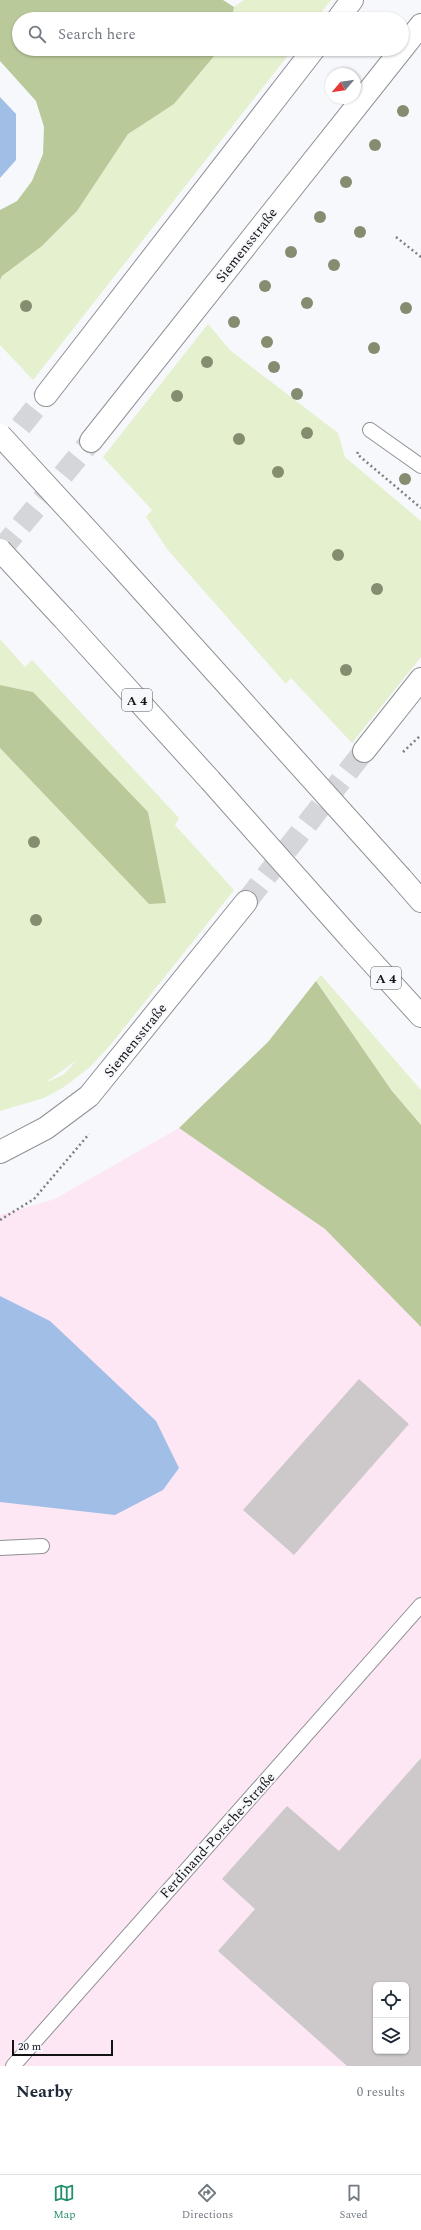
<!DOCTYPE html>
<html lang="en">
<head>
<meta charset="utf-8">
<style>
  :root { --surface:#fff; --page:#f6f6f7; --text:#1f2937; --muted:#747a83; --line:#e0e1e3; --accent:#248f6d }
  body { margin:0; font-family:Spectral,serif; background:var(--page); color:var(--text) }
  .controls { position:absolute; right:12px; bottom:12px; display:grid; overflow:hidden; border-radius:6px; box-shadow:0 1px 3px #0004 }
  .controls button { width:36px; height:36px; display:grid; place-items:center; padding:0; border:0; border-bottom:1px solid var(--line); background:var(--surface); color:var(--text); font:20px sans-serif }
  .compass { position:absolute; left:325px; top:68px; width:36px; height:36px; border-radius:50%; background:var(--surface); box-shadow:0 1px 3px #0004; rotate:241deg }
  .scale { position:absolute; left:12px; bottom:10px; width:101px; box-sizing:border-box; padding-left:4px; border:2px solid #131314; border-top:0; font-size:11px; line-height:14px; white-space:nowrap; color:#131314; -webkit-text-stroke:3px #f7f8fc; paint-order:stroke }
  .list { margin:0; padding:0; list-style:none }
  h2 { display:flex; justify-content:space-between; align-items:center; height:52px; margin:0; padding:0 16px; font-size:17px }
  h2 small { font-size:13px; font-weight:400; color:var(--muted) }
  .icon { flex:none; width:22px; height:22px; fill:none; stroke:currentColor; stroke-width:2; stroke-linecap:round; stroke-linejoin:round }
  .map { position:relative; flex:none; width:421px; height:2066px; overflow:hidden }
  .search { position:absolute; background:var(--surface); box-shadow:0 1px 3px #0004; left:12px; right:12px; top:12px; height:44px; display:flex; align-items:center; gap:10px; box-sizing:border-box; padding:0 14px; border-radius:22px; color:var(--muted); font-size:15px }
  .sheet { height:108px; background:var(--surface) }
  nav { display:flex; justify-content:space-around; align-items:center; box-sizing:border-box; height:56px; border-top:1px solid var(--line); background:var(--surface); font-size:11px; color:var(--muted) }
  nav a { display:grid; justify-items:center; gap:2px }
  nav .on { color:var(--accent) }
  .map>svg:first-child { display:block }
</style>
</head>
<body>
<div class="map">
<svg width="421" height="2066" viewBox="0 0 421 2066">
  <rect width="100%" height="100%" fill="#f7f8fc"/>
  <!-- industrial -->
  <path fill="#fde7f5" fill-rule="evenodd" d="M179 1128 325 1229 421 1327V2066H0V1215L55 1199ZM376 1985H406V2051H376Z"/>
  <!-- green -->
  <path fill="#e4f0ce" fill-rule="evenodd" d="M244 0H331L316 19H232L234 7Z
    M220 49H293L33 380 0 345V280L2 276 42 246 77 211 128 133 174 104Z
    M208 324 231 351 338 433 345 457 421 521V657L352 743 291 678 286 684 167 549 146 517 152 510 103 457Z
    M0 639 25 667 32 660 179 818 175 825 234 890 112 1043 90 1067 64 1087 44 1098 0 1111V748L149 903 33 692 0 685ZM77 1060 63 1075 45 1083Z
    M321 975 421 1090V1125L392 1091 316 981Z"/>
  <!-- forest -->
  <path fill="#b9c99a" d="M0 0H223L234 7 232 19H19V49H220L174 104 128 134 77 211 42 246 2 276 0 280V210L17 201 32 181 43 154 44 127 36 101 0 61Z
    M0 685 33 692 148 812 166 903 149 904 0 748Z
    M316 981 392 1091 421 1125V1327L325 1229 179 1128 268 1042Z"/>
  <!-- water -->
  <path fill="#a1bee7" d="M0 97 16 114V160L0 178Z
    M0 1296 50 1321 156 1421 179 1468 163 1490 115 1515 0 1502Z"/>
  <!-- building -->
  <path fill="#cdc8c9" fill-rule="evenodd" d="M359 1379 409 1424 294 1555 243 1510Z
    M421 1758V2066H347L218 1951 255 1909 222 1879 287 1806 339 1851ZM376 1985H406V2051H376Z"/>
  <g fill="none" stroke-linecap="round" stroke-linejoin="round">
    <!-- secondary-tunnel -->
    <path stroke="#d5d6d9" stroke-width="22" stroke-dasharray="22 11" stroke-linecap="butt" d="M0 452 46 395
      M0 551 91 441
      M246 902 364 751"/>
    <defs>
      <path id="service" d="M370 430 421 466
        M0 1548 42 1546
        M13 2066 421 1605"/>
      <path id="secondary" d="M338 19 352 0
        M402 49 421 25
        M46 395 314 49
        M91 441 402 49
        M364 751 421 679
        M0 1152 46 1128 89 1096 246 902"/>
      <path id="motorway" d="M113 558 258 719
        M64 619 210 780
        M401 878 421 901
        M351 939 421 1016"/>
    </defs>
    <!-- service casing -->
    <use href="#service" stroke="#909195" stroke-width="16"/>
    <!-- secondary casing -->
    <use href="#secondary" stroke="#909195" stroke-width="24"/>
    <!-- motorway casing -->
    <use href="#motorway" stroke="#909195" stroke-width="24"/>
    <!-- path -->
    <path stroke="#7d7e80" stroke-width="2.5" stroke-dasharray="2 3" stroke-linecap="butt" d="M396 237 421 257
      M358 452 357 454 421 508
      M403 752 421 735
      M0 1220 34 1199 89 1134"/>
    <!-- service -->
    <use href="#service" stroke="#fff" stroke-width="14"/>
    <!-- secondary -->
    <use href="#secondary" stroke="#fff" stroke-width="22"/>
    <!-- motorway -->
    <use href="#motorway" stroke="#fff" stroke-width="22"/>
    <defs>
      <path id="motorway-bridge" d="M0 435 113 558
        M0 550 64 619
        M258 719 401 878
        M210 780 351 939"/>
    </defs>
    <!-- motorway-bridge casing -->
    <use href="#motorway-bridge" stroke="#909195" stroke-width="24" stroke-linecap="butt"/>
    <!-- motorway-bridge -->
    <use href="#motorway-bridge" stroke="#fff" stroke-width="22"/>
  </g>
  <!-- trees -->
  <g fill="#858d71">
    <circle cx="403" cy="111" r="6"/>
    <circle cx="375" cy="145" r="6"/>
    <circle cx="346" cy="182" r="6"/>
    <circle cx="320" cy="217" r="6"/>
    <circle cx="360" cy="232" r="6"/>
    <circle cx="291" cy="252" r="6"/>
    <circle cx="334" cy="265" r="6"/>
    <circle cx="265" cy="286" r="6"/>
    <circle cx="307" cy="303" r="6"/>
    <circle cx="26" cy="306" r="6"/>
    <circle cx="406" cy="308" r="6"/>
    <circle cx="234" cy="322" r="6"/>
    <circle cx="267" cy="342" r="6"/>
    <circle cx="374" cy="348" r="6"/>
    <circle cx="207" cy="362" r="6"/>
    <circle cx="274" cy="367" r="6"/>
    <circle cx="297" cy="394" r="6"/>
    <circle cx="177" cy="396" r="6"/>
    <circle cx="307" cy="433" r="6"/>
    <circle cx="239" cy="439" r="6"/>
    <circle cx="278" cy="472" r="6"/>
    <circle cx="405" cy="479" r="6"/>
    <circle cx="338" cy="555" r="6"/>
    <circle cx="377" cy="589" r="6"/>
    <circle cx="346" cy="670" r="6"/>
    <circle cx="34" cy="842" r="6"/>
    <circle cx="36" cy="920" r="6"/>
  </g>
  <g text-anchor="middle" stroke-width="4" stroke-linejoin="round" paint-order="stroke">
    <!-- shield labels -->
    <g fill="#f7f8fc" stroke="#57585a" stroke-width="1">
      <rect x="122" y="689" width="30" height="22" rx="3"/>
      <rect x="371" y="967" width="30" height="22" rx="3"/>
    </g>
    <g font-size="13" font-weight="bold" fill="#131314">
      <text x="137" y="705">A 4</text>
      <text x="386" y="983">A 4</text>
    </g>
    <!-- street labels -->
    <g font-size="14" fill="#131314" stroke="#f7f8fc">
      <text transform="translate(246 245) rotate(-52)" y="5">Siemensstraße</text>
      <text transform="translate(135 1040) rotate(-51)" y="5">Siemensstraße</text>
      <text transform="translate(217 1835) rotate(-48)" y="5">Ferdinand-Porsche-Straße</text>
    </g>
  </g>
</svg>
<div class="controls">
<button><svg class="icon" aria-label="locate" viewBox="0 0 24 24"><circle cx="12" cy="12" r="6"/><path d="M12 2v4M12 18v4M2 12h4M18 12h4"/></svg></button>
<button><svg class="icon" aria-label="layers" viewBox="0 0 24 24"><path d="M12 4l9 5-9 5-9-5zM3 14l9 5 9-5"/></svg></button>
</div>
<svg class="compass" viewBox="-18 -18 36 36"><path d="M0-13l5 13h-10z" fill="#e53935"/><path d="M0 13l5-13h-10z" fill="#747a83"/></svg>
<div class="scale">20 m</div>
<div class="search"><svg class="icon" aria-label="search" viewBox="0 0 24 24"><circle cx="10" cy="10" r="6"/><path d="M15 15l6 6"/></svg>Search here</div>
</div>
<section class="sheet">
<h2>Nearby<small>0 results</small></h2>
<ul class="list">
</ul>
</section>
<nav>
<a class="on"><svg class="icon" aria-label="map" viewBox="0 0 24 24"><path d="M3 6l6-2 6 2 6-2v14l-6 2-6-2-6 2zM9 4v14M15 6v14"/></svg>Map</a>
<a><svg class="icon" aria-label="directions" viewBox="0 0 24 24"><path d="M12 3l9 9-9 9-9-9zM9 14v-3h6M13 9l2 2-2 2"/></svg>Directions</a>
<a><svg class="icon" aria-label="saved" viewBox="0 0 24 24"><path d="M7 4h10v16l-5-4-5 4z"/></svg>Saved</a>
</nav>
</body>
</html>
